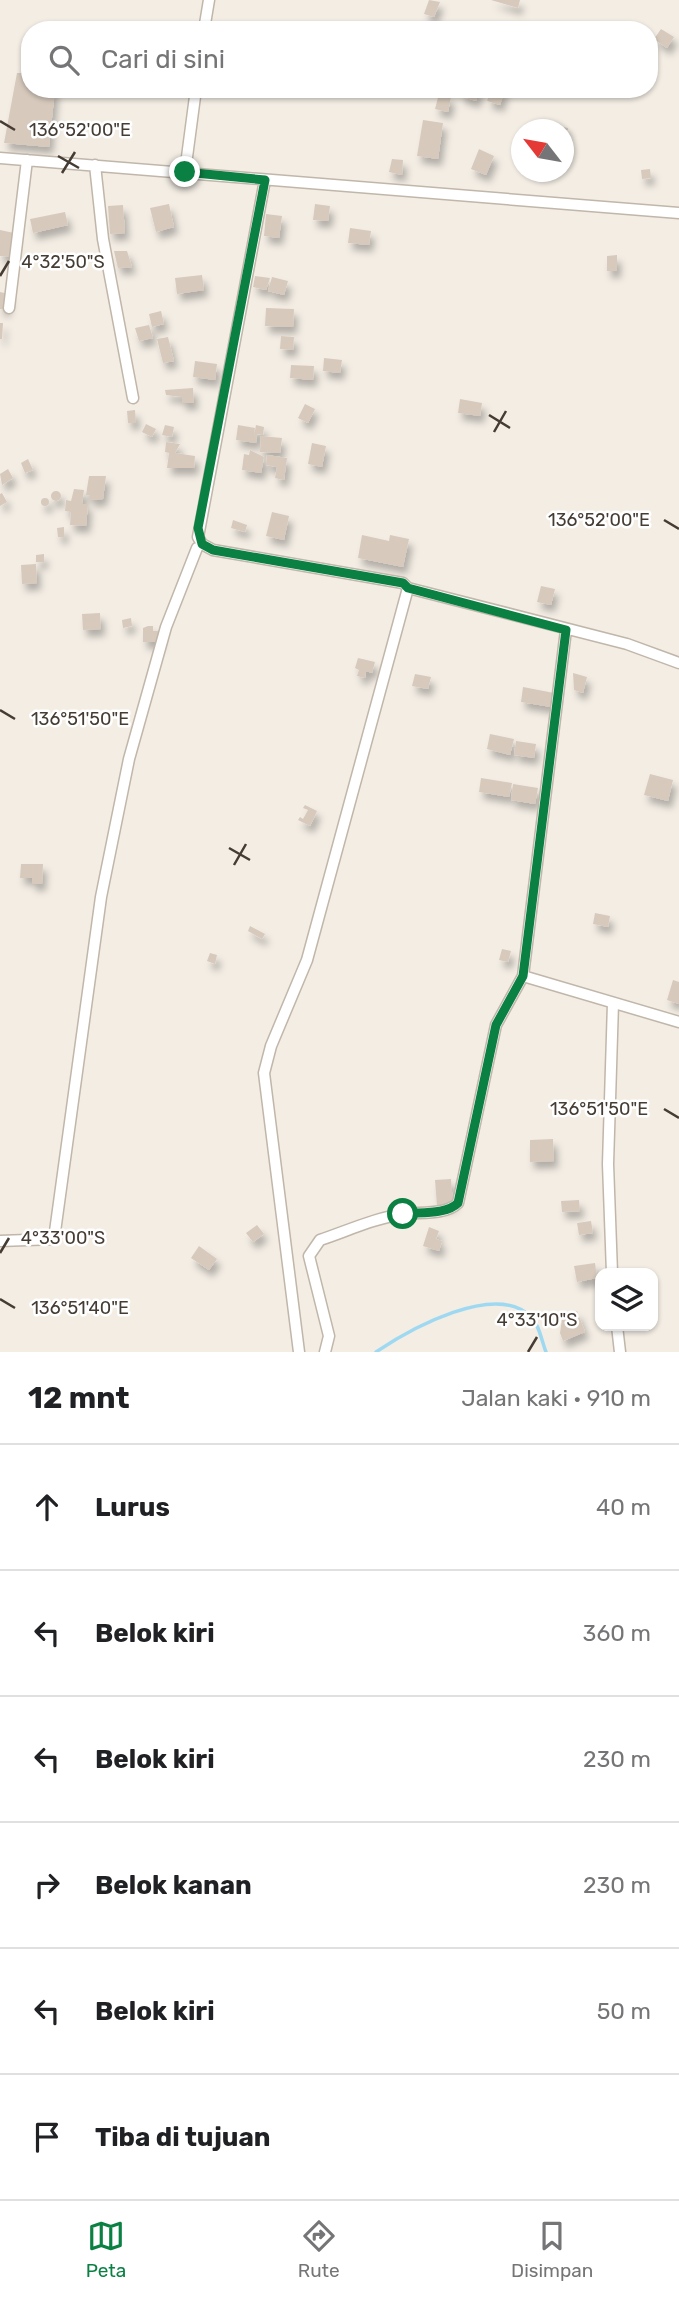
<!DOCTYPE html>
<html lang="id">
<head>
<meta charset="utf-8">
<style>
  :root { --surface:#fff; --page:#f2f2f2; --text:#202124; --muted:#757577; --line:#e0e0e0; --accent:#0b8043 }
  body { margin:0; font-family:Rubik,sans-serif; background:var(--page); color:var(--text) }
  .controls { position:absolute; right:21px; bottom:21px; display:grid; overflow:hidden; border-radius:14px; box-shadow:0 2px 5px #0004 }
  .controls button { width:63px; height:63px; display:grid; place-items:center; padding:0; border:0; border-bottom:2px solid var(--line); background:var(--surface); color:var(--text); font:35px sans-serif }
  .compass { position:absolute; left:511px; top:119px; width:63px; height:63px; border-radius:50%; background:var(--surface); box-shadow:0 2px 5px #0004; rotate:301deg }
  .stop { position:absolute; width:21px; height:21px; margin:-16px; border:5px solid #0b8043; border-radius:50%; background:#fff }
  .stop.end { background:#0b8043; border-color:#fff; box-shadow:0 2px 7px #0008 }
  .list { margin:0; padding:0; list-style:none }
  h2 { display:flex; justify-content:space-between; align-items:center; height:91px; margin:0; padding:0 28px; font-size:30px }
  h2 small { font-size:23px; font-weight:400; color:var(--muted) }
  .list li { display:grid; grid-template-columns:46px 1fr auto; gap:21px; align-items:center; box-sizing:border-box; height:126px; padding:0 28px; border-top:2px solid var(--line) }
  .list b { display:block; font-size:26px; white-space:nowrap }
  .list em { font-size:23px; font-style:normal; color:var(--muted) }
  .icon { flex:none; width:38px; height:38px; fill:none; stroke:currentColor; stroke-width:2; stroke-linecap:round; stroke-linejoin:round }
  .map { position:relative; flex:none; width:679px; height:1352px; overflow:hidden }
  .search { position:absolute; background:var(--surface); box-shadow:0 2px 5px #0004; left:21px; right:21px; top:21px; height:77px; display:flex; align-items:center; gap:18px; box-sizing:border-box; padding:0 24px; border-radius:28px; color:var(--muted); font-size:26px }
  .sheet { height:847px; background:var(--surface) }
  nav { display:flex; justify-content:space-around; align-items:center; box-sizing:border-box; height:98px; border-top:2px solid var(--line); background:var(--surface); font-size:19px; color:var(--muted) }
  nav a { display:grid; justify-items:center; gap:4px }
  nav .on { color:var(--accent) }
  .map>svg:first-child { display:block }
</style>
</head>
<body>
<div class="map">
<svg width="679" height="1352" viewBox="0 0 679 1352">
  <defs>
    <filter id="shadow"><feDropShadow dx="4" dy="7" stdDeviation="3.5" flood-color="#0004"/></filter>
  </defs>
  <rect width="100%" height="100%" fill="#f3ede4"/>
  <g fill="none" stroke-linecap="round" stroke-linejoin="round">
    <!-- stream -->
    <path stroke="#9fd9f1" stroke-width="3.5" d="M376 1352C410 1329 496 1281 531 1317 539 1324 542 1342 546 1352"/>
  </g>
  <!-- building -->
  <path fill="#d7cabd" filter="url(#shadow)" d="M429 0 440 2 434 17 424 14Z
    M491 0H520L518 8Z
    M661 29 674 37 667 48 654 39Z
    M17 73H30V89H55L49 147 4 143Z
    M462 89H480L476 101 460 96Z
    M491 89H505L500 105 487 101Z
    M439 94 451 97 448 112 435 109Z
    M423 120 443 123 438 159 417 156Z
    M548 124 568 128V130H546Z
    M479 149 494 156 486 175 471 169Z
    M392 159 403 160 402 175 389 172Z
    M650 169 651 178 642 179 641 170Z
    M169 204 174 227 156 232 150 208Z
    M315 204 330 206 328 221 313 220Z
    M123 205 125 233 110 234 108 206Z
    M65 212 68 225 33 233 30 219Z
    M266 214 282 216 279 238 264 236Z
    M350 228 371 231 369 245 348 243Z
    M0 230 14 233 10 257 0 256Z
    M114 251H127L132 267 118 268Z
    M617 255V271H607V256Z
    M202 275 204 290 177 294 175 278Z
    M255 276 270 278 266 290 253 287Z
    M272 277 288 281 284 295 268 291Z
    M0 292 9 294 6 310 0 309Z
    M266 308 294 309 293 327 265 326Z
    M161 311 164 324 152 327 149 314Z
    M0 323H3L2 339H0Z
    M149 325 153 338 139 341 135 328Z
    M281 336 294 337 293 350 280 349Z
    M168 337 174 361 163 363 157 339Z
    M324 358 342 360 340 373 323 371Z
    M195 361 217 364 215 380 193 377Z
    M291 365 314 366 313 380 290 378Z
    M193 388 194 403H182V397L166 395 165 390Z
    M460 399 482 403 480 416 458 413Z
    M305 404 315 409 308 423 298 418Z
    M135 410 136 423H128L127 411Z
    M146 424 156 429 152 437 142 432Z
    M165 425 174 427 172 437 162 435Z
    M238 425 255 428 254 436 256 425 264 427 263 435 257 434 256 443 236 440Z
    M261 436 282 438 280 453 260 452Z
    M166 442 180 444 175 453 195 456 194 468H167L169 453 165 452Z
    M312 443 326 446 322 467 308 464Z
    M250 450 264 457 261 473 242 470 244 454 249 455Z
    M267 455 287 458 284 480 275 478 277 467 266 465Z
    M28 459 33 470 25 473 21 463Z
    M8 469 13 478 2 485 0 474Z
    M89 476H106L103 499 90 500V495H86Z
    M74 489 84 490 82 504H88L86 526 70 525 71 512 65 511 66 500 71 501Z
    M51 496a5 5 0 1 1 10 0a5 5 0 1 1-10 0Z
    M2 493 7 502 0 506V494Z
    M41 502a4 4 0 1 1 8 0a4 4 0 1 1-8 0Z
    M272 512 289 516 284 540 266 536Z
    M233 520 247 525 245 532 231 528Z
    M64 527V537H58L57 528Z
    M362 535 389 541 390 535 409 539 403 567 358 558Z
    M44 554V562H36V555Z
    M36 564 37 583 22 584 21 565Z
    M541 586 555 589 551 605 537 602Z
    M100 613 101 629 83 630 82 614Z
    M131 618 132 626 123 628 122 620Z
    M148 626H153V631H159V642H143V628Z
    M358 658 375 662 372 673 366 671 365 678 357 676 359 670 355 668Z
    M573 673 587 677 583 693 574 690Z
    M415 674 431 677 428 689 412 686Z
    M523 687 554 693 551 707 521 702Z
    M490 734 514 739 510 755 487 749Z
    M516 741 536 744 534 758 514 755Z
    M650 774 673 780 668 801 644 795Z
    M481 778 512 783 509 797 479 792Z
    M513 784 538 788 535 804 511 800Z
    M305 805 317 811 310 826 298 820 300 817 303 819 308 810 303 808Z
    M21 864H43L42 884H32V878H20Z
    M595 913 610 916 608 927 593 924Z
    M250 926 265 934 262 939 248 931Z
    M502 949 511 951 508 962 499 960Z
    M210 953 217 955 215 964 207 961Z
    M673 980 679 982V1004L667 1000Z
    M553 1139 554 1161 530 1162V1140Z
    M451 1179 453 1204 437 1206 435 1180Z
    M579 1200 580 1211 562 1212 561 1201Z
    M591 1221 593 1233 579 1235 577 1223Z
    M257 1225 264 1234 253 1242 246 1233Z
    M429 1227 439 1231 436 1239 442 1241 439 1251 423 1246Z
    M199 1246 217 1259 209 1270 191 1258Z
    M595 1263 597 1278 577 1282 574 1266Z
    M577 1311 585 1332 563 1341 560 1333 562 1319Z"/>
  <g fill="none" stroke-linecap="round" stroke-linejoin="round">
    <defs>
      <path id="minor" d="M204 30 209 0
        M0 158 679 213
        M95 165 103 239 133 398
        M185 172 196 89
        M265 180 198 537 202 544 213 550 403 583 408 588 307 960 271 1046 264 1073 299 1352
        M9 308 27 160
        M408 588 627 644 679 663
        M566 630 523 976 679 1022
        M0 1241 54 1239 101 897 129 759 166 627 197 548
        M612 1273 608 1164 613 1003
        M617 1326 620 1352
        M325 1352 329 1336 309 1256 320 1240C347 1231 377 1217 405 1214 421 1212 446 1215 458 1203L496 1025 523 976"/>
    </defs>
    <!-- minor casing -->
    <use href="#minor" stroke="#c1b6aa" stroke-width="13"/>
    <!-- minor -->
    <use href="#minor" stroke="#fff" stroke-width="10"/>
  </g>
  <g fill="none" stroke-linecap="round" stroke-linejoin="round">
    <!-- route -->
    <path stroke="#0b8043" stroke-width="9" d="M185 172 265 180 198 528 202 544 213 550 403 583 408 588 566 630 523 976 496 1025 458 1203C446 1215 420 1212 403 1214"/>
  </g>
  <!-- ticks -->
  <path fill="none" stroke="#453c34" stroke-width="2.5" d="M0 121 15 130M58 156 79 168M62 173 75 152M0 276 9 261M489 415 510 428M494 432 506 411M664 520 679 529M0 710 15 719M229 848 250 860M234 865 246 844M664 1109 679 1118M0 1253 9 1238M0 1299 15 1308M528 1352 537 1337"/>
  <g font-size="18" text-anchor="middle" fill="#453c34" stroke="#fff" stroke-width="5" stroke-linejoin="round" paint-order="stroke">
    <text x="80" y="136">136°52'00"E</text>
    <text x="63" y="268">4°32'50"S</text>
    <text x="599" y="526">136°52'00"E</text>
    <text x="80" y="725">136°51'50"E</text>
    <text x="599" y="1115">136°51'50"E</text>
    <text x="63" y="1244">4°33'00"S</text>
    <text x="80" y="1314">136°51'40"E</text>
    <text x="537" y="1326">4°33'10"S</text>
  </g>
</svg>
<div class="controls">
<button><svg class="icon" aria-label="layers" viewBox="0 0 24 24"><path d="M12 4l9 5-9 5-9-5zM3 14l9 5 9-5"/></svg></button>
</div>
<svg class="compass" viewBox="-18 -18 36 36"><path d="M0-13l5 13h-10z" fill="#e53935"/><path d="M0 13l5-13h-10z" fill="#757577"/></svg>
<div class="stop" style="left:403px;top:1214px"></div>
<div class="stop end" style="left:185px;top:172px"></div>
<div class="search"><svg class="icon" aria-label="search" viewBox="0 0 24 24"><circle cx="10" cy="10" r="6"/><path d="M15 15l6 6"/></svg>Cari di sini</div>
</div>
<section class="sheet">
<h2>12 mnt<small>Jalan kaki · 910 m</small></h2>
<ul class="list">
<li><svg class="icon" aria-label="ahead" viewBox="0 0 24 24"><path d="M12 20V5M6 11l6-6 6 6"/></svg><div><b>Lurus</b></div><em>40 m</em></li>
<li><svg class="icon" aria-label="left" viewBox="0 0 24 24"><path d="M17 20v-9H6M10 6l-5 5 5 5"/></svg><div><b>Belok kiri</b></div><em>360 m</em></li>
<li><svg class="icon" aria-label="left" viewBox="0 0 24 24"><path d="M17 20v-9H6M10 6l-5 5 5 5"/></svg><div><b>Belok kiri</b></div><em>230 m</em></li>
<li><svg class="icon" aria-label="right" viewBox="0 0 24 24"><path d="M7 20v-9h11M14 6l5 5-5 5"/></svg><div><b>Belok kanan</b></div><em>230 m</em></li>
<li><svg class="icon" aria-label="left" viewBox="0 0 24 24"><path d="M17 20v-9H6M10 6l-5 5 5 5"/></svg><div><b>Belok kiri</b></div><em>50 m</em></li>
<li><svg class="icon" aria-label="arrive" viewBox="0 0 24 24"><path d="M6 21V4h12l-3 4 3 4H6"/></svg><div><b>Tiba di tujuan</b></div></li>
</ul>
</section>
<nav>
<a class="on"><svg class="icon" aria-label="map" viewBox="0 0 24 24"><path d="M3 6l6-2 6 2 6-2v14l-6 2-6-2-6 2zM9 4v14M15 6v14"/></svg>Peta</a>
<a><svg class="icon" aria-label="directions" viewBox="0 0 24 24"><path d="M12 3l9 9-9 9-9-9zM9 14v-3h6M13 9l2 2-2 2"/></svg>Rute</a>
<a><svg class="icon" aria-label="saved" viewBox="0 0 24 24"><path d="M7 4h10v16l-5-4-5 4z"/></svg>Disimpan</a>
</nav>
</body>
</html>
